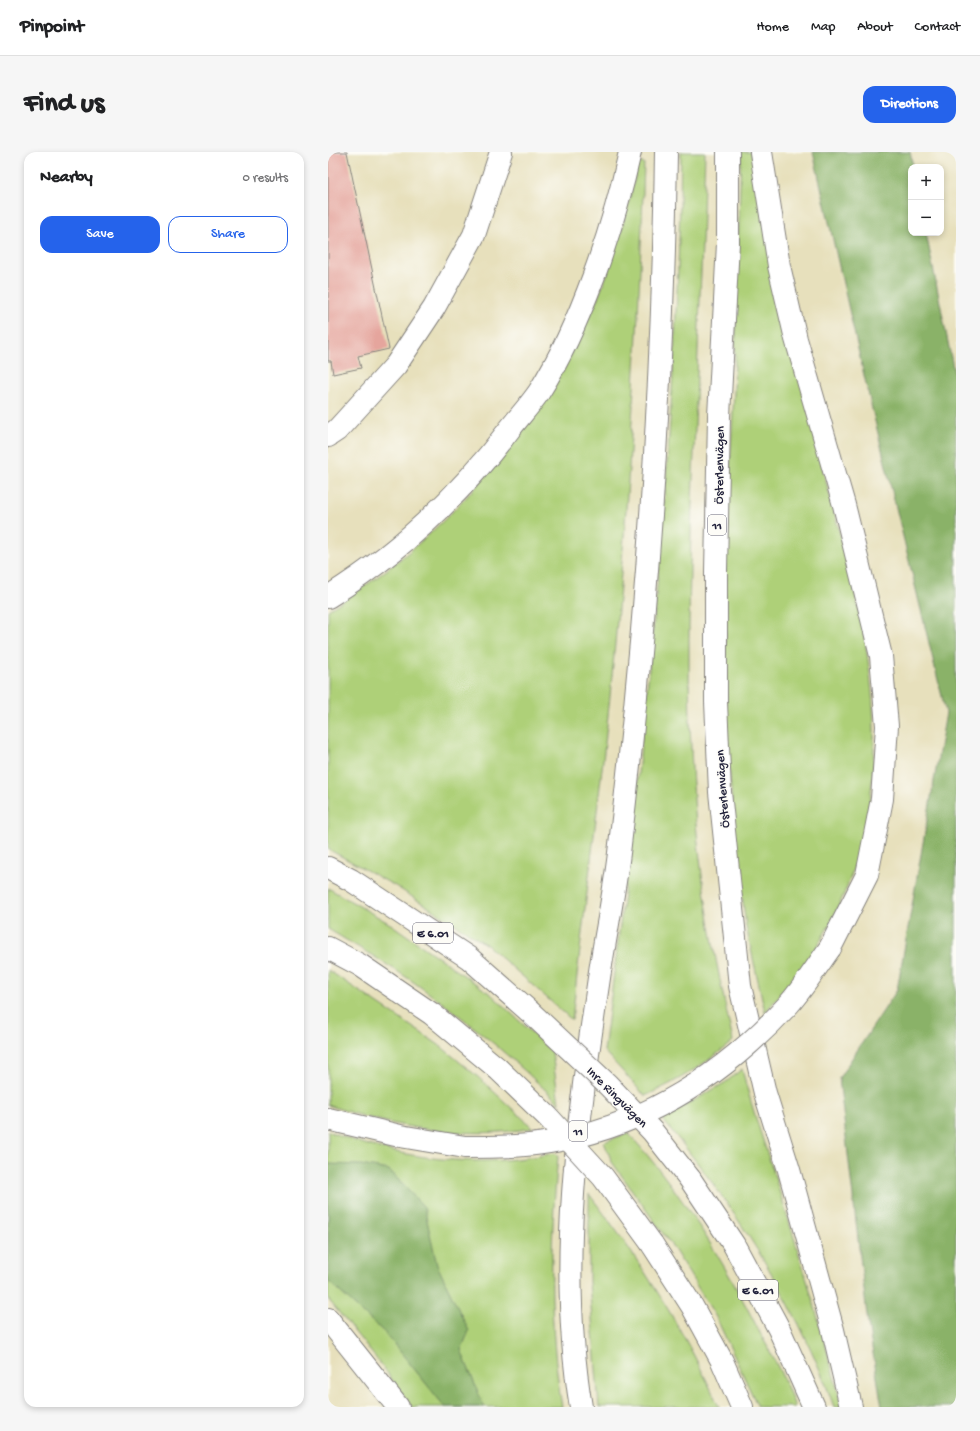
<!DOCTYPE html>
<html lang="en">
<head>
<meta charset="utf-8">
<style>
  :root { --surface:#fff; --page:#f6f6f6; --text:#202124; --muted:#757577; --line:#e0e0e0; --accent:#2563eb }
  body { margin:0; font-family:"Gochi Hand",sans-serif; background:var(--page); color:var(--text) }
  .controls { position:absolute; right:12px; top:12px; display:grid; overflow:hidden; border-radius:8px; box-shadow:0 2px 6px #0003 }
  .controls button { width:36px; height:36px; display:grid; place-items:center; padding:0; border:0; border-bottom:1px solid var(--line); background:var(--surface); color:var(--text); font:20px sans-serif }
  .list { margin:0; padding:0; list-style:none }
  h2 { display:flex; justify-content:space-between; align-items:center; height:52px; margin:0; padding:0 16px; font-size:17px }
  h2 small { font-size:13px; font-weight:400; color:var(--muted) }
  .actions { display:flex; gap:8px; padding:12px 16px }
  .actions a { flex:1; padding:9px 0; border:1px solid var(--accent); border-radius:12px; text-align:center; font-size:14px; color:var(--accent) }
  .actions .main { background:var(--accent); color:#fff }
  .map { position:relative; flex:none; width:628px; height:1255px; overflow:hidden; border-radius:12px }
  header { display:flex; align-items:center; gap:24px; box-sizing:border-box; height:56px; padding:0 20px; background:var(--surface); border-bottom:1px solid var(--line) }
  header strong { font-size:19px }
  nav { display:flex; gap:22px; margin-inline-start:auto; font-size:14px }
  .intro { display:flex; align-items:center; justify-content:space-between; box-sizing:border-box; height:96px; padding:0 24px }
  h1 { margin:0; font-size:28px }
  .button { padding:10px 18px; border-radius:12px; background:var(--accent); color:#fff; font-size:14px; font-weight:700 }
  main { display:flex; gap:24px; padding:0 24px }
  aside { flex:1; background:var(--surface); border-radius:12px; box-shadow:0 2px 6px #0003 }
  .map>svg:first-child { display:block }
</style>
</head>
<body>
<header>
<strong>Pinpoint</strong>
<nav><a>Home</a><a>Map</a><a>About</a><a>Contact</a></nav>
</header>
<div class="intro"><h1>Find us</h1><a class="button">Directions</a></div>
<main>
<aside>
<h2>Nearby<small>0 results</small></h2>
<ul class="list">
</ul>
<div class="actions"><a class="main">Save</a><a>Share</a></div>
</aside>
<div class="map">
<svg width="628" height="1255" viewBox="0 0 628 1255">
  <rect width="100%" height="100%" fill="#fdfcf7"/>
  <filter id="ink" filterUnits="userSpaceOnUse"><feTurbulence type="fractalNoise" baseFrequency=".025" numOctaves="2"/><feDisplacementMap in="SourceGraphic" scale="8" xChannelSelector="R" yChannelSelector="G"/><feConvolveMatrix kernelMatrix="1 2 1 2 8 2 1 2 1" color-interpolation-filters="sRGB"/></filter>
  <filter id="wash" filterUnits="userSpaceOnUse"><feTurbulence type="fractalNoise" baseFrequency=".012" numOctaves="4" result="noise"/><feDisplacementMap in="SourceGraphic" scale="16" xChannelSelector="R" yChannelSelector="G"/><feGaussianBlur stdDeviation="0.9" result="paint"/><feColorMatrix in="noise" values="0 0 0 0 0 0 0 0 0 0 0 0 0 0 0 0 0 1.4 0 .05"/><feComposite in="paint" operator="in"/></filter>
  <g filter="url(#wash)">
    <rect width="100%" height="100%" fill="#e7e0bc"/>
    <!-- green -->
    <path fill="#aed078" stroke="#68795a" d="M353 0H377C374 100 370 200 366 300 361 424 357 549 368 672 375 745 389 817 405 889 378 912 350 929 317 944L276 899C315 601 349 301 353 0Z
      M413 0H423C446 103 468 207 493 310 504 355 518 400 528 446 557 569 556 686 488 796 474 819 455 840 437 860L418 775 406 675 398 572 397 414 406 241Z
      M310 11H316C311 176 301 339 286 503 275 625 257 746 244 868L159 793 69 735 0 697V458C112 391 202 286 259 169 284 119 298 65 310 11Z
      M0 736 64 773 164 843 224 900 231 951C190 911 146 873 98 839 67 816 33 797 0 777Z
      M0 818 111 893 150 925 205 976C136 988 65 976 0 953Z
      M414 917C425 962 441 1004 454 1048 476 1116 496 1185 514 1255H506C471 1154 403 1048 334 967L398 930Z
      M0 979C71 1008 152 1017 227 1001L230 1005C222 1087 220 1173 234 1255H84L52 1211 0 1147Z
      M300 981C354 1040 396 1110 432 1181 445 1205 458 1229 467 1255H430L388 1165 346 1097 284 1010 276 990Z
      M261 1042C312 1108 357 1179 391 1255H271L261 1130Z"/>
    <!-- forest -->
    <path fill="#8ab268" stroke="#566a52" d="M485 0H582L585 15H583V81H598L628 230V1255H554L540 1172 511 926 569 838 618 561 538 232Z
      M0 1012 33 1013 61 1018 96 1055 109 1113 141 1179 133 1198 156 1255H117L57 1181 0 1129Z"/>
    <g id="blocks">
      <!-- building -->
      <path fill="#e5a59d" d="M0 0H19L61 197 30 204 33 216 5 222 3 209H0Z"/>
    </g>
  </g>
  <g filter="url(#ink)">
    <use href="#blocks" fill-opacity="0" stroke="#84817c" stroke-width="1"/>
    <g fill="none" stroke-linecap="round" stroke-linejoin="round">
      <defs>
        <path id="minor" d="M0 284 9 278 68 213 106 156 146 83 173 0
          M0 1167 70 1255"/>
        <path id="highway" d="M400 0V91L391 264 388 420V550L392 640 412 834 437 941 461 1018 505 1178 523 1255
          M433 0 451 114 468 187 516 353 553 504 559 574 554 647 539 723 502 796
          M0 445C71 401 131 344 181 278 191 265 202 253 211 240 253 173 285 77 302 0
          M0 716 23 728 141 806 201 859
          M0 796 32 813 104 862 169 916
          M0 967 72 984 137 995
          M362 1027 406 1093 451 1177 486 1255
          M324 1092 364 1154 394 1209 414 1255
          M253 1255C229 1113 250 967 271 826 277 785 286 743 291 701 319 468 335 235 338 0"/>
      </defs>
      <!-- minor casing -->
      <use href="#minor" stroke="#84817c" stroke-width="24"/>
      <!-- highway casing -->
      <use href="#highway" stroke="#84817c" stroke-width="24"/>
      <!-- minor -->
      <use href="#minor" stroke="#fff" stroke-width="22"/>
      <!-- highway -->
      <use href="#highway" stroke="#fff" stroke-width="22"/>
      <defs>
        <path id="highway-bridge" d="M201 859 280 933 325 980 362 1027
          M169 916 220 965 275 1025 324 1092
          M137 995C165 995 194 995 222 990 318 974 396 923 461 852 476 835 489 814 502 796"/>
      </defs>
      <!-- highway-bridge casing -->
      <use href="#highway-bridge" stroke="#84817c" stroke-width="24" stroke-linecap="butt"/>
      <!-- highway-bridge -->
      <use href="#highway-bridge" stroke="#fff" stroke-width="22"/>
    </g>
  </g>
  <g text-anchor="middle" stroke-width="3" stroke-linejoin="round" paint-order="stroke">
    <!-- shield labels -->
    <g fill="#fdfcf7" stroke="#646373" stroke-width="1">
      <rect x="380" y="363" width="18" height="20" rx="3"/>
      <rect x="85" y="771" width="40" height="20" rx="3"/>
      <rect x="241" y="969" width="18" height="20" rx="3"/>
      <rect x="410" y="1128" width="40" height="20" rx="3"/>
    </g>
    <g font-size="12" font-weight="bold" fill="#22223b">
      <text x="389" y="377">11</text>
      <text x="105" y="785">E 6.01</text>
      <text x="250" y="983">11</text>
      <text x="430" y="1142">E 6.01</text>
    </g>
    <!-- street labels -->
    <g font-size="13" fill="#22223b" stroke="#fdfcf7">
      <text transform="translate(390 313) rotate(-89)" y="5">Österlenvägen</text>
      <text transform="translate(393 637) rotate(-94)" y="5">Österlenvägen</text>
      <text transform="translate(290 944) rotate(45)" y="5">Inre Ringvägen</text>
    </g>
  </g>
</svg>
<div class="controls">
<button>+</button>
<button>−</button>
</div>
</div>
</main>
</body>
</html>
